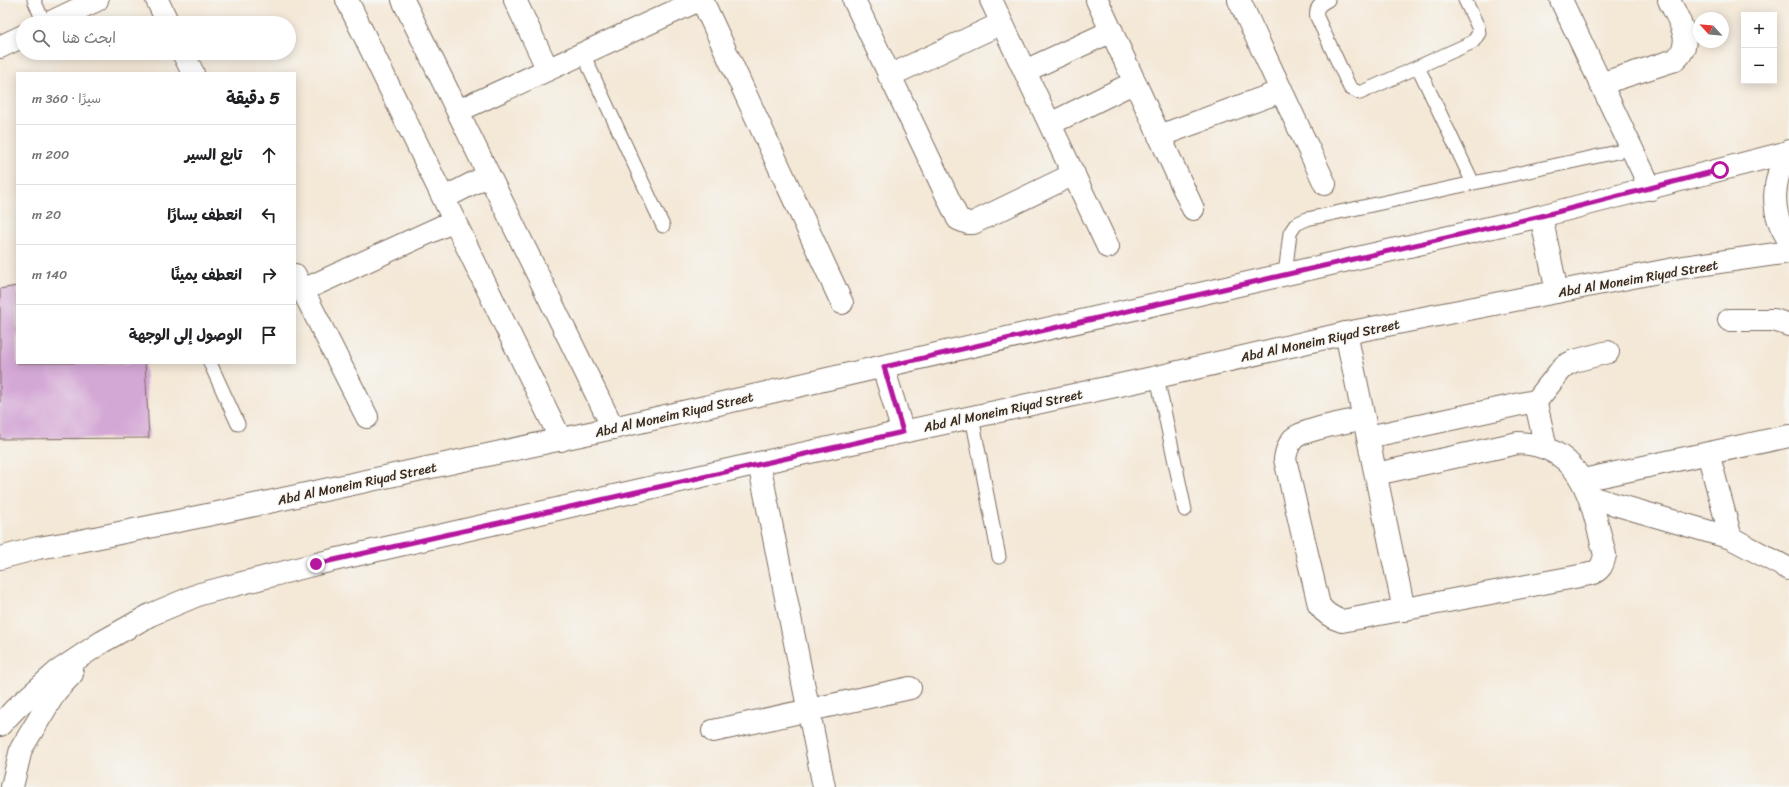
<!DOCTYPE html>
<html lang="ar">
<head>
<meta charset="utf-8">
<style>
  :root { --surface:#fff; --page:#f6f6f6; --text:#202124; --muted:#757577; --line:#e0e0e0 }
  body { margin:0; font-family:Sriracha,"Playpen Sans Arabic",sans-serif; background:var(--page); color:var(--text); direction:rtl }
  .controls { position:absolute; right:12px; top:12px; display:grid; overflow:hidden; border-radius:0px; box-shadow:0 2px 10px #0003 }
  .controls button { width:36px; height:36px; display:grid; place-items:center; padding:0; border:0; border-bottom:1px solid var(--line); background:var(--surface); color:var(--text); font:20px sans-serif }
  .compass { position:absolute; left:1693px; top:12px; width:36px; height:36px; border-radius:50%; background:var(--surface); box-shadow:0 2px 10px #0003; rotate:296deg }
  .stop { position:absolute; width:12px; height:12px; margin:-9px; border:3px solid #b5179e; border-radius:50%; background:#fff }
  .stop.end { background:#b5179e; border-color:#fff; box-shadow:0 1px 4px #0008 }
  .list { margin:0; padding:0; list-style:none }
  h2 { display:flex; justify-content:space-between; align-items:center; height:52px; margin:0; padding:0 16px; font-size:17px }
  h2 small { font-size:13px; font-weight:400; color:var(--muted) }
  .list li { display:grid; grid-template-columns:26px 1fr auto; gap:12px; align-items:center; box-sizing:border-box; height:60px; padding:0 16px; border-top:1px solid var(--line) }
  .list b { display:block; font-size:15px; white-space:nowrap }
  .list em { font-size:13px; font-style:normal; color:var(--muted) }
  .icon { flex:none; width:22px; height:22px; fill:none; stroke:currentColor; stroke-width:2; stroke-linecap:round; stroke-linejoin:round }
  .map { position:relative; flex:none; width:1789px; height:787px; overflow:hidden; direction:ltr }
  .search { position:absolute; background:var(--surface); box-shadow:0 2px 10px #0003; left:16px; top:16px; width:280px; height:44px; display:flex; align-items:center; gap:10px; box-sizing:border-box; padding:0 14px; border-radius:22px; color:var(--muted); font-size:15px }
  .panel { position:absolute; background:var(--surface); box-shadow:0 2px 10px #0003; left:16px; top:72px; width:280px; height:292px; border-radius:0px; direction:rtl }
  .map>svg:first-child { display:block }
</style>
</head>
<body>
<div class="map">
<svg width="1789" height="787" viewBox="0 0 1789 787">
  <rect width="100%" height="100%" fill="#f6f6f2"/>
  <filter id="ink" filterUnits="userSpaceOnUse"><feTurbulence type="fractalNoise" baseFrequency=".025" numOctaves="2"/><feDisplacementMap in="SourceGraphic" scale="8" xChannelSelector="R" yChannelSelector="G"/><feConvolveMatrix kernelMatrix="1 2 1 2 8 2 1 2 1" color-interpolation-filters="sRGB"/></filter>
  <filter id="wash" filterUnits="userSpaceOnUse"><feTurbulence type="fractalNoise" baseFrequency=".012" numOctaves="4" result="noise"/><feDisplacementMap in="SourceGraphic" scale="16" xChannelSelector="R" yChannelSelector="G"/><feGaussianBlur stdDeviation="0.9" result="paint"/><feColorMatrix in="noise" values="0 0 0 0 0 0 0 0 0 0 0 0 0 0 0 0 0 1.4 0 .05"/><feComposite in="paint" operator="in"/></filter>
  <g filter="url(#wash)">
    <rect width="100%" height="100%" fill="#f4e8d7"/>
    <g id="blocks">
      <!-- building -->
      <path fill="#d4a8d5" d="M17 286V363H145L149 438 0 439V289Z"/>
    </g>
  </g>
  <g filter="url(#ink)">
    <use href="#blocks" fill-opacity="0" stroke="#7c6c5f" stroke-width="1"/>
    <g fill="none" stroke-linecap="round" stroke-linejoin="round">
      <defs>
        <path id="service" d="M34 0 44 23
          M1328 0C1320 4 1315 8 1317 17L1350 88 1360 93 1473 42 1479 33 1478 27 1465 0
          M583 54 663 226
          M1418 67 1473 183
          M1285 275 1290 233 1296 224 1307 219 1631 149
          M210 363 238 424
          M1157 377 1185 510
          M972 417 999 557"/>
        <path id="minor" d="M157 0 168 23
          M347 0 561 440
          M403 0 613 428
          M515 0 548 70
          M702 0 842 303
          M854 0 958 219 968 223H973L1074 174
          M991 0 1108 247
          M1097 0 1193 209
          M1239 0 1325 184
          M1561 0 1651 189
          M49 23 97 0
          M0 47 23 36
          M183 53 193 73
          M1025 71 1112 31
          M889 76 1002 23
          M1600 84 1675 60C1696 42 1678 20 1669 0
          M458 111 699 0
          M1050 124 1135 82
          M1159 136 1282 91
          M444 198 489 175
          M295 275 367 417
          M303 290 454 221
          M1729 320H1774L1789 325
          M1346 333 1404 610
          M1534 404 1564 366 1574 361 1608 352
          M1364 418C1349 422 1303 429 1293 439 1288 445 1286 452 1285 459L1319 605C1325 614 1332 618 1342 621L1590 574C1600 571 1603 565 1605 555 1591 502 1585 446 1518 443L1376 474
          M1368 437 1530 402 1537 408 1546 448
          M1708 453 1731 538
          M759 463 824 787
          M1583 480 1789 436
          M1590 497 1731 538 1789 569
          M713 731 910 688"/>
        <path id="primary" d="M1541 216 1557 292
          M883 367 903 432
          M0 558 38 548 80 541 222 512 613 428 1541 216 1788 152
          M0 725 16 708 57 672 102 642 150 615 200 594 316 564 759 463 1157 377 1346 333 1684 267 1789 252
          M12 787 21 749 56 691 72 674"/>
        <path id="trunk" d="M1789 151C1772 179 1769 212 1789 240"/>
      </defs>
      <!-- service casing -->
      <use href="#service" stroke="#7c6c5f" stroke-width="15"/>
      <!-- minor casing -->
      <use href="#minor" stroke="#7c6c5f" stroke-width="24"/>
      <!-- primary casing -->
      <use href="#primary" stroke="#7c6c5f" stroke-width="24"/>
      <!-- trunk casing -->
      <use href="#trunk" stroke="#7c6c5f" stroke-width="24"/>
      <!-- service -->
      <use href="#service" stroke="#fff" stroke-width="13"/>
      <!-- minor -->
      <use href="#minor" stroke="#fff" stroke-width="22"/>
      <!-- primary -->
      <use href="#primary" stroke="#fff" stroke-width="22"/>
      <!-- trunk -->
      <use href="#trunk" stroke="#fff" stroke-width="22"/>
    </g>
  </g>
  <g fill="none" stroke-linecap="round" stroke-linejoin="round" filter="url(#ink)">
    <!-- route -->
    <path stroke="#b5179e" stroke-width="5" d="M316 564 903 432 884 367 1541 216 1720 170"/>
  </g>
  <g text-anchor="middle" stroke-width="3" stroke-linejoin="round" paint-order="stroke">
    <!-- street labels -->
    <g font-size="13" fill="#3b2a1e" stroke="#f6f6f2">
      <text transform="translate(1638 278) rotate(-10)" y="5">Abd Al Moneim Riyad Street</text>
      <text transform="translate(1320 340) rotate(-12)" y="5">Abd Al Moneim Riyad Street</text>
      <text transform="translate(1003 410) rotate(-12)" y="5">Abd Al Moneim Riyad Street</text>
      <text transform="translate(674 414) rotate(-13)" y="5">Abd Al Moneim Riyad Street</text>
      <text transform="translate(357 483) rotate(-12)" y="5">Abd Al Moneim Riyad Street</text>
    </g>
  </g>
</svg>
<div class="controls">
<button>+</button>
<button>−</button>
</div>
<svg class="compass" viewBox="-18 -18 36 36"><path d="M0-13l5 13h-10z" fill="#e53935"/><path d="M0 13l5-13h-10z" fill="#757577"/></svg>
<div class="stop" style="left:1720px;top:170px"></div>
<div class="stop end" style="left:316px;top:564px"></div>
<div class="search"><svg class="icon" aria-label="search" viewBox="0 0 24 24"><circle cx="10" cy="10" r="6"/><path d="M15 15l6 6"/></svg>ابحث هنا</div>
<section class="panel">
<h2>5 دقيقة<small>سيرًا · 360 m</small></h2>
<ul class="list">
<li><svg class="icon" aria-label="ahead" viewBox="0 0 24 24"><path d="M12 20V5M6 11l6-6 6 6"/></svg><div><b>تابع السير</b></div><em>200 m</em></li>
<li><svg class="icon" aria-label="left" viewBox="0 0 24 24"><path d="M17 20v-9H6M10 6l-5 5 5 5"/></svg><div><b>انعطف يسارًا</b></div><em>20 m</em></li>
<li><svg class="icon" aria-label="right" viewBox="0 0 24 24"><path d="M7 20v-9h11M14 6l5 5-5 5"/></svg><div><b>انعطف يمينًا</b></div><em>140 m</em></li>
<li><svg class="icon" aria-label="arrive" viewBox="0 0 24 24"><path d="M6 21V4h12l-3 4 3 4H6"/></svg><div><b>الوصول إلى الوجهة</b></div></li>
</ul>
</section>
</div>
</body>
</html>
